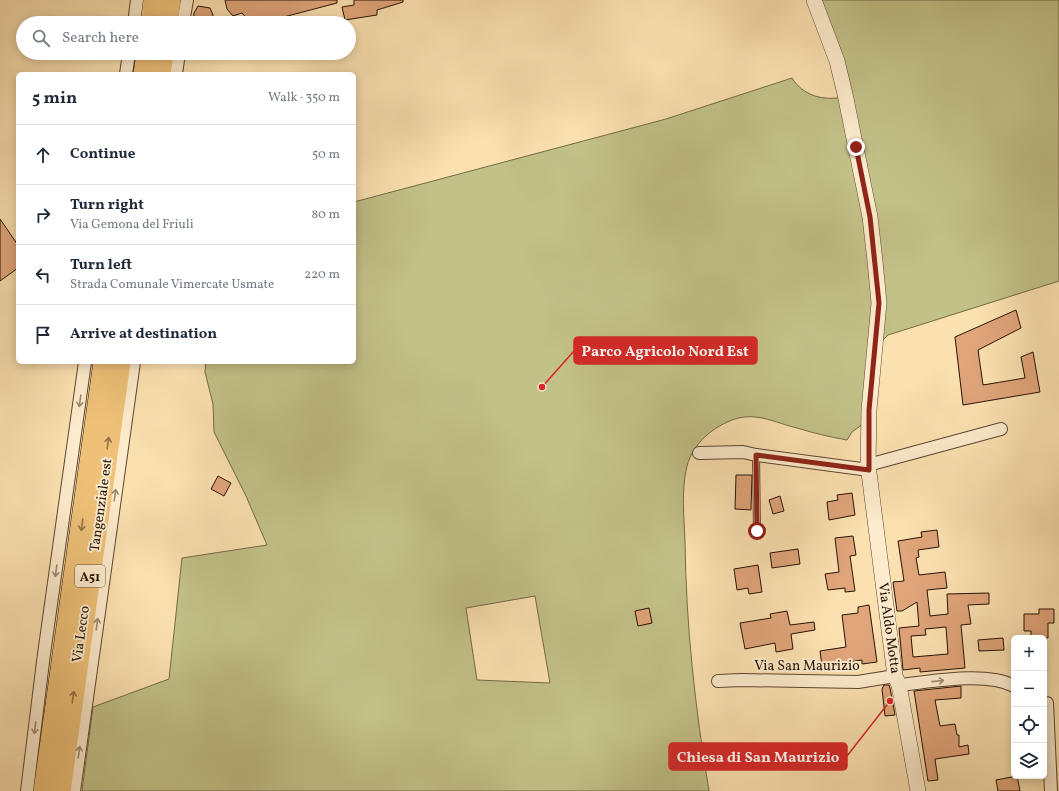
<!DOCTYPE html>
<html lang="en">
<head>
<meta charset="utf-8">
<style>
  :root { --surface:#fff; --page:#f2f2f3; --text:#1f2937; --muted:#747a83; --line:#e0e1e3 }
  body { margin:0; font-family:Vollkorn,serif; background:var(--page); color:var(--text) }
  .controls { position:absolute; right:12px; bottom:12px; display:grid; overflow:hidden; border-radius:6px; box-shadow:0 2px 10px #0003 }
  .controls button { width:36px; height:36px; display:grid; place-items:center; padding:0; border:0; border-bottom:1px solid var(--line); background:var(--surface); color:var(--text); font:20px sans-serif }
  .stop { position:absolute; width:12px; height:12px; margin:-9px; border:3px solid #8f2418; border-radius:50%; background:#fff }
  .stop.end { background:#8f2418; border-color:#fff; box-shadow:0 1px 4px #0008 }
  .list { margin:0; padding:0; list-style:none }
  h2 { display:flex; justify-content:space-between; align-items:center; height:52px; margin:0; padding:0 16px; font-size:17px }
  h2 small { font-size:13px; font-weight:400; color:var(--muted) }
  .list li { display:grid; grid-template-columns:26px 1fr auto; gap:12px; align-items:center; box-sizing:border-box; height:60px; padding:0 16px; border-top:1px solid var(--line) }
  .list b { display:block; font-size:15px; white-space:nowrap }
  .list p { margin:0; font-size:13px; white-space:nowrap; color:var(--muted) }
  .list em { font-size:13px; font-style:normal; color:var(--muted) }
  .icon { flex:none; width:22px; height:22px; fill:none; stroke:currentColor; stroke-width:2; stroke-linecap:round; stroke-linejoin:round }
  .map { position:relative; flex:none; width:1059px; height:791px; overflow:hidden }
  .search { position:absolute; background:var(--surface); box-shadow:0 2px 10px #0003; left:16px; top:16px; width:340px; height:44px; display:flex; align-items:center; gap:10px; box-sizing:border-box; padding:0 14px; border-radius:22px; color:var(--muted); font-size:15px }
  .panel { position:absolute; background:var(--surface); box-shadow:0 2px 10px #0003; left:16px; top:72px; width:340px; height:292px; border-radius:6px }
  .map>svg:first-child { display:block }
</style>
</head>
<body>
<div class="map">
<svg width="1059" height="791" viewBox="0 0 1059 791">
  <rect width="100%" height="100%" fill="#fbe0b0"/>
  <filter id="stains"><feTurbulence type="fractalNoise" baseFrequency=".005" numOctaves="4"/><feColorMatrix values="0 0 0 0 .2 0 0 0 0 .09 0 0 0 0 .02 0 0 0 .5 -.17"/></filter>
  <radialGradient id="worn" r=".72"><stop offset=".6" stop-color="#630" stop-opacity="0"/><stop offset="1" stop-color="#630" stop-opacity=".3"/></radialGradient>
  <!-- green -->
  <path fill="#c2c188" stroke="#746a47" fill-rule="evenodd" d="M820 0H1059V281L888 335 882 341 863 424 852 432 847 440C830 437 813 433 797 428 776 423 757 412 735 419 714 426 693 443 687 466 681 490 684 517 685 541 686 625 695 708 709 791H82L93 707 169 679 182 558 267 545 246 496 214 432 213 404 205 372 206 362H354V202L666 119 792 78C803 96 824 101 843 97ZM535 596 550 683 477 680 466 608Z"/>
  <!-- building -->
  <path fill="#e0a57a" stroke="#271206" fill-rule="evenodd" d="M225 0H337V3L261 23H254L253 18 248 20 242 13 233 16 227 9Z
    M354 0H403V2L377 10V15L345 20 342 7 354 5Z
    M198 6 210 8 213 15 212 23H193L194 13Z
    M0 219 18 245V268L0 281Z
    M1016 310 1021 328 978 350 983 385 1025 378 1021 357 1033 352 1040 392 963 405 955 337Z
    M736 475H752L751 510 735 509Z
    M218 476 231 483 224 496 211 489Z
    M852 493 855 515 829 520 827 502 838 500 837 495Z
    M780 496 784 511 773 514 769 500Z
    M937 530 939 547 918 550 919 557 916 558 919 575 945 572 947 588 927 590 930 616 948 614 947 594 989 593V604L968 605 971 624 961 625 965 668 920 672V668L903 670 899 628 919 626 917 602 902 611H897L893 582 904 581 898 541 922 537 921 532ZM946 627 948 654 913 657 911 636 926 635 925 629Z
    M853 536 856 555 850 556 855 591 845 592V588L828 590 825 574 839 572 835 538Z
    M798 549 800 564 772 568 770 553Z
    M758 565 762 592 749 594 748 588 737 590 734 569Z
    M869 605 877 662 862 664V660L822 666 820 651 846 647 842 615 858 613V607Z
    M649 608 652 623 638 626 635 611Z
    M1039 609H1054V623H1048V638H1031V631H1024V614H1039Z
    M787 611 790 625 814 622 815 630 791 634 793 649 776 652 775 643 745 649 740 623 771 618 770 614Z
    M1003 638 1004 650 979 651 978 640Z
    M884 685H889L890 688 895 715 885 716 882 689Z
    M961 686V698L935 700 940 726 955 724 957 735H959V747L968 745 969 754 935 759 938 780 928 781 914 691Z
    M1017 776 1020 791H998L996 780Z"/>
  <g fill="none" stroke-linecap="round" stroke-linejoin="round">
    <defs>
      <path id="service" d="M756 455 757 531"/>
      <path id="minor" d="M134 23 137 0
        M183 23 187 0
        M126 74 129 53
        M176 74 179 53
        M699 453 743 452 756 455 869 470
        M868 465 1001 429
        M718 681 741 680 858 682 895 676
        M899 685C931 682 985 671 1014 686
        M1047 703 1051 791
        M27 791 44 654 85 362
        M74 791 134 362"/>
      <path id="tertiary" d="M814 0 837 61 845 94 870 217 875 261 879 303 869 410 868 465 895 676 899 685 918 791"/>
      <path id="motorway" d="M151 23 154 0
        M167 23 170 0
        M144 74 147 53
        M160 74 163 53
        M44 791 104 362
        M60 791 120 362"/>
    </defs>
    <!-- service casing -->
    <use href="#service" stroke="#5c4630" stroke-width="8"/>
    <!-- minor casing -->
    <use href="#minor" stroke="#5c4630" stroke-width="14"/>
    <!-- tertiary casing -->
    <use href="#tertiary" stroke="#5c4630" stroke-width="16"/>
    <!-- motorway casing -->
    <use href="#motorway" stroke="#271206" stroke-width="22"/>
    <!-- service -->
    <use href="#service" stroke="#fcebcc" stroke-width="6"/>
    <!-- minor -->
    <use href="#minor" stroke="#fcebcc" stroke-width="12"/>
    <!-- tertiary -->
    <use href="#tertiary" stroke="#fcebcc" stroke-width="15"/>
    <!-- motorway -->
    <use href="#motorway" stroke="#eec078" stroke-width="21"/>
  </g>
  <!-- one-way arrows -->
  <defs><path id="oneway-shaft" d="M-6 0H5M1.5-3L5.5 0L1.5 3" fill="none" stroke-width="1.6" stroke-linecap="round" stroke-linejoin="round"/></defs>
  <g stroke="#9c8973">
    <use href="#oneway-shaft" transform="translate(80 401) rotate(98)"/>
    <use href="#oneway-shaft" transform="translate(115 495) rotate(-82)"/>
    <use href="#oneway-shaft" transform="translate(56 571) rotate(98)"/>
    <use href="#oneway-shaft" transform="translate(97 624) rotate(-82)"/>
    <use href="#oneway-shaft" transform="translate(938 681) rotate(-6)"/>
    <use href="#oneway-shaft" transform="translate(35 728) rotate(97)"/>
    <use href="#oneway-shaft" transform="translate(79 752) rotate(-82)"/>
  </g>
  <g stroke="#947245">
    <use href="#oneway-shaft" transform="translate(108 443) rotate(-82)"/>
    <use href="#oneway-shaft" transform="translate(82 525) rotate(98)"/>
    <use href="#oneway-shaft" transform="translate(73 697) rotate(-82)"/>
  </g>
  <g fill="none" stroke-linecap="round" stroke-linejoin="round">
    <!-- route -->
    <path stroke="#8f2418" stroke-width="5" d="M757 531 756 455 869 470V410L879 303 870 217 856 147"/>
  </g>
  <g text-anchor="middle" stroke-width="4" stroke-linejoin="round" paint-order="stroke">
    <!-- shield labels -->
    <rect fill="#fcebcc" stroke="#675341" stroke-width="1" x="75" y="565" width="30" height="22" rx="3"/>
    <g font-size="13" font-weight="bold" fill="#271206">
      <text x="90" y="581">A51</text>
    </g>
    <!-- street labels -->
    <g font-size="14" fill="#271206" stroke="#fcebcc">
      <text transform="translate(100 505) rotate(-82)" y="5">Tangenziale est</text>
      <text transform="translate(890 628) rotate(82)" y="5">Via Aldo Motta</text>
      <text transform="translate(80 634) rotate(-82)" y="5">Via Lecco</text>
      <text x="807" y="670">Via San Maurizio</text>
    </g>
  </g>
  <!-- callouts -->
  <path fill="none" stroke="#d62828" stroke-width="1.5" d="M542 387L574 351M890 701L847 756"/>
  <g fill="#d62828" stroke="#fcebcc" stroke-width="1.5">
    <circle cx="542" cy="387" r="4"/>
    <circle cx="890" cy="701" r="4"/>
  </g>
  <g fill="#d62828" stroke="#d62828" stroke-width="1.5">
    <rect x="574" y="337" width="183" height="27" rx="4"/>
    <rect x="669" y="743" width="178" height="27" rx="4"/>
  </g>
  <g font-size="15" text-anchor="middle" font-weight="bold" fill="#fff">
    <text x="665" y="356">Parco Agricolo Nord Est</text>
    <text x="758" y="762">Chiesa di San Maurizio</text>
  </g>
  <rect width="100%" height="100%" filter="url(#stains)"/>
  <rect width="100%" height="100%" fill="url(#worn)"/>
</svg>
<div class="controls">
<button>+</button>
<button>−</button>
<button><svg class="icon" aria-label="locate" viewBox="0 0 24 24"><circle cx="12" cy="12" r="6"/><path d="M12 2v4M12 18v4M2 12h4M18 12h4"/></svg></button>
<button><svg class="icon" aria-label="layers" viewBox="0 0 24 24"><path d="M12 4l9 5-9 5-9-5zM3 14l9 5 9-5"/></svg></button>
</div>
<div class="stop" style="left:757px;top:531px"></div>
<div class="stop end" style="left:856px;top:147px"></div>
<div class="search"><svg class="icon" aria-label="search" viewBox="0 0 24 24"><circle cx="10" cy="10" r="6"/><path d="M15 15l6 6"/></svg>Search here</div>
<section class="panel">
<h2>5 min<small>Walk · 350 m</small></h2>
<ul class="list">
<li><svg class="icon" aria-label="ahead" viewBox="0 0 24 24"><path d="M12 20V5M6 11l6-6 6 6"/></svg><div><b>Continue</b></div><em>50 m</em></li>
<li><svg class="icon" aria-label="right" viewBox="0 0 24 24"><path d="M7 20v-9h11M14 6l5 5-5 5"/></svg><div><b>Turn right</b><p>Via Gemona del Friuli</p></div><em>80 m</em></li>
<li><svg class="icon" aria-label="left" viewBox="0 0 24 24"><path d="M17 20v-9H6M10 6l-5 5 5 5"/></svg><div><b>Turn left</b><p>Strada Comunale Vimercate Usmate</p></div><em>220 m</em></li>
<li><svg class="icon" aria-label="arrive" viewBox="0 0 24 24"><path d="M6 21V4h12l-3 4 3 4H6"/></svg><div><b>Arrive at destination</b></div></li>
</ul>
</section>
</div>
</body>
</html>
